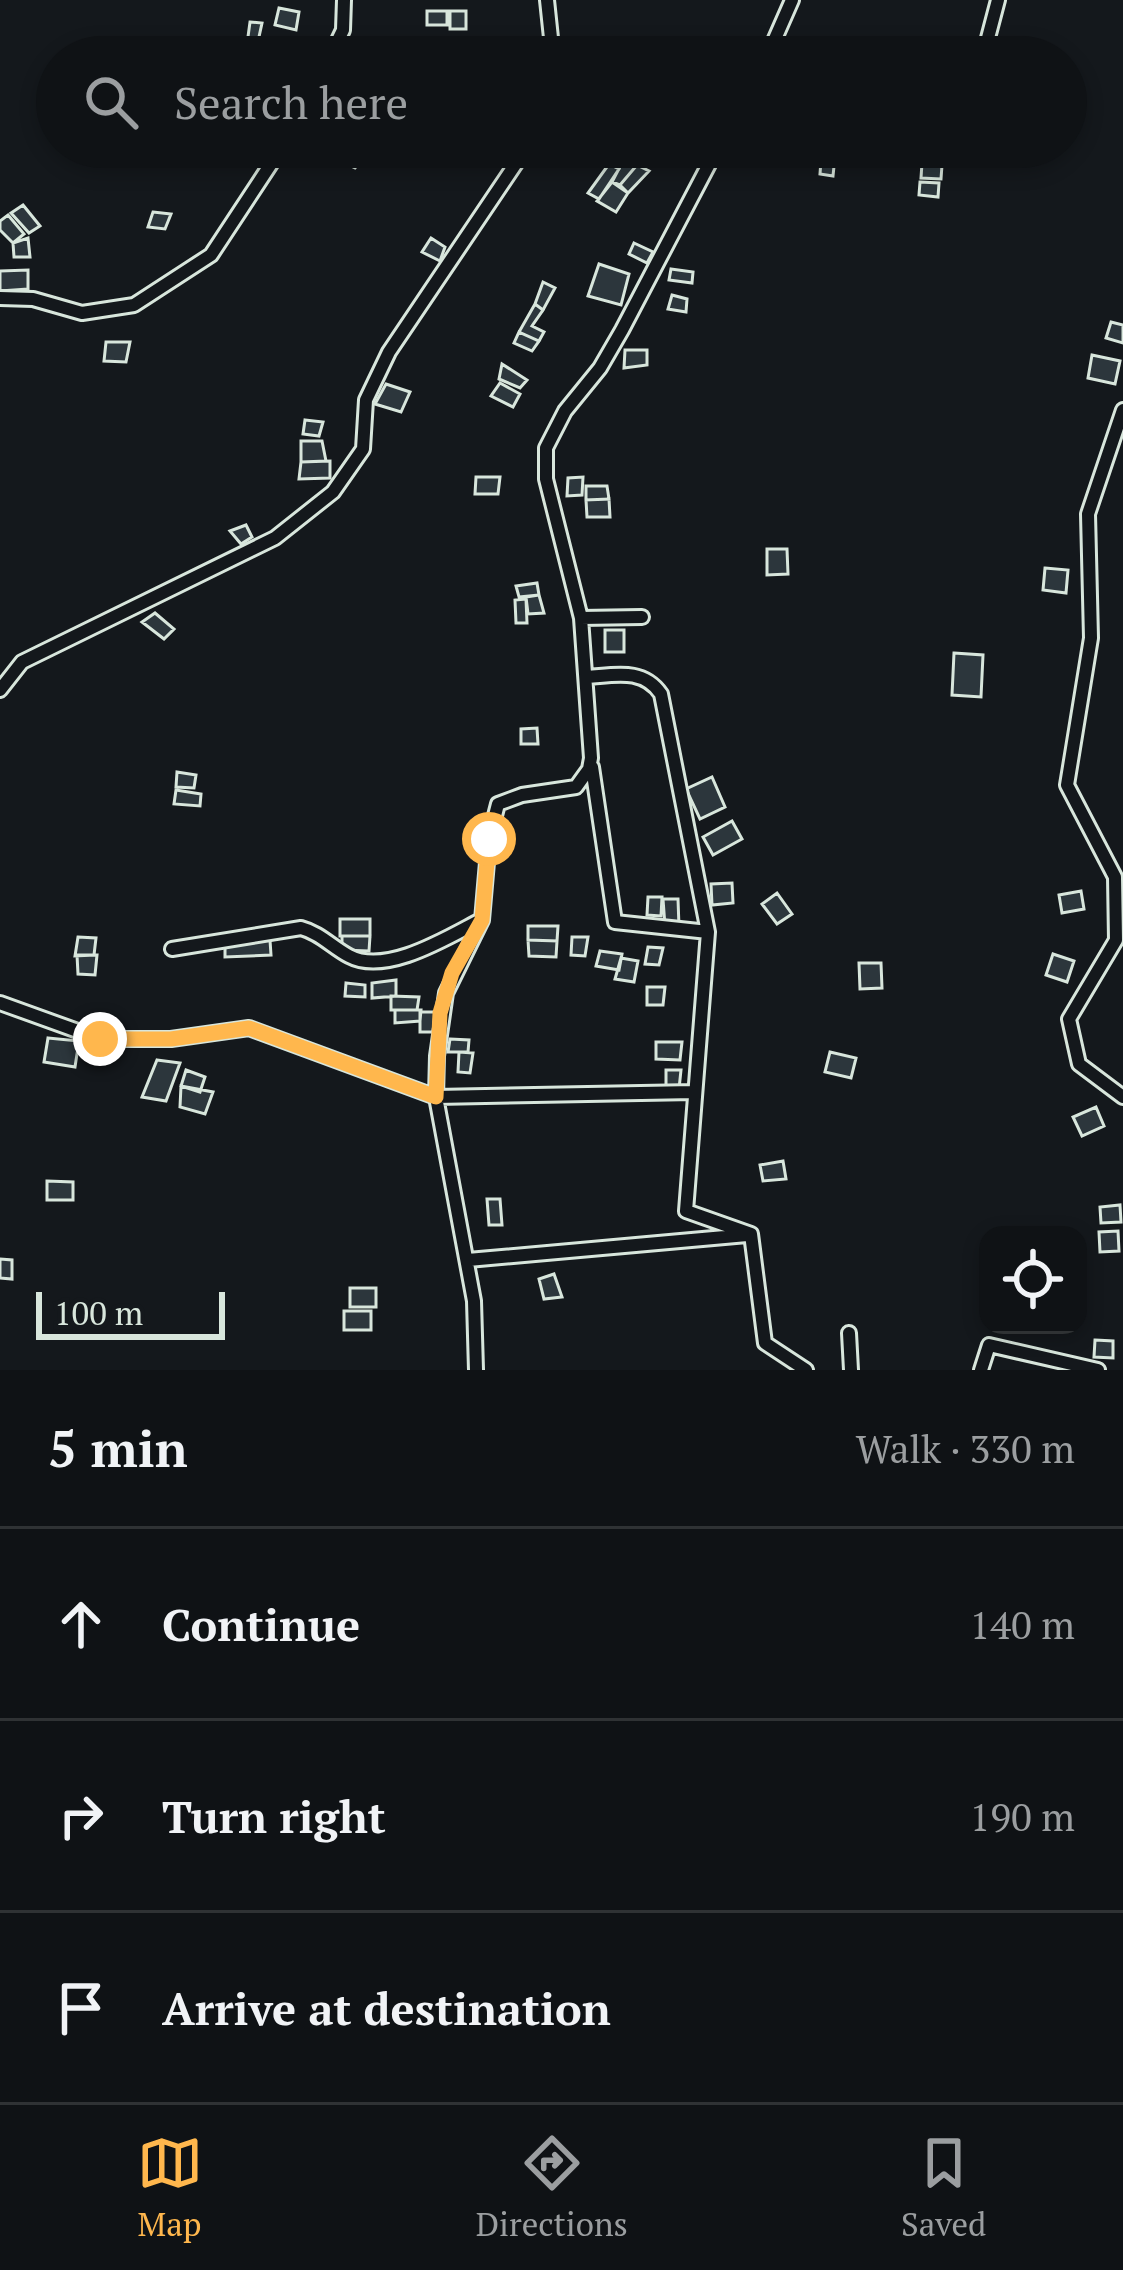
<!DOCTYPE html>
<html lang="en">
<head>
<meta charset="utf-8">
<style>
  :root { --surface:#0f1215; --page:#181b1e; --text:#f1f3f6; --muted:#9b9ea0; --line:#2f3234; --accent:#ffb74d }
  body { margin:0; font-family:"PT Serif",serif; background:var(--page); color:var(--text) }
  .controls { position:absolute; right:36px; bottom:36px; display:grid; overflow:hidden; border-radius:24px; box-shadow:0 6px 18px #0003 }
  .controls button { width:108px; height:108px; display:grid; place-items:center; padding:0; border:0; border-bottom:3px solid var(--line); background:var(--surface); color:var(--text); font:60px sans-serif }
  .scale { position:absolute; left:36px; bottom:30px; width:189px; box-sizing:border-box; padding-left:12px; border:6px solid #d8e6dc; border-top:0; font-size:33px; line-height:42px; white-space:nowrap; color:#d8e6dc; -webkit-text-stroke:9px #14181c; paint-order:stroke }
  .stop { position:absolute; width:36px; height:36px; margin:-27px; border:9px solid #ffb74d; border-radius:50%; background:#fff }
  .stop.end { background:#ffb74d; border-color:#fff; box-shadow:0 3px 12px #0008 }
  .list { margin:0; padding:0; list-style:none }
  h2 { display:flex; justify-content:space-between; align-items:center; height:156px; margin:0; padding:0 48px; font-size:51px }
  h2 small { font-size:39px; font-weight:400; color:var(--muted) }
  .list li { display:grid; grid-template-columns:78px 1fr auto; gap:36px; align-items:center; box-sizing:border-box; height:192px; padding:0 48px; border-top:3px solid var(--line) }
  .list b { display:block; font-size:45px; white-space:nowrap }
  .list em { font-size:39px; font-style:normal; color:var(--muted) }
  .icon { flex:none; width:66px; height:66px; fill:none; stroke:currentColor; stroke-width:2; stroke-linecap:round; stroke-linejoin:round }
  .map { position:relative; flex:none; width:1123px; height:1370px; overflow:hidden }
  .search { position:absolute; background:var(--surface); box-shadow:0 6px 18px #0003; left:36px; right:36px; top:36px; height:132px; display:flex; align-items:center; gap:30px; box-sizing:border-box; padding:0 42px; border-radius:66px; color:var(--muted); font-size:45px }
  .sheet { height:732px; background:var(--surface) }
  nav { display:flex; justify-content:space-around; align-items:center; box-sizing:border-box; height:168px; border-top:3px solid var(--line); background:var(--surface); font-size:33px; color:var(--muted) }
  nav a { display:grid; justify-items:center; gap:6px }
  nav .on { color:var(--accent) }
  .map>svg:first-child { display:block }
</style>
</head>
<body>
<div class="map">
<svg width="1123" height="1370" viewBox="0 0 1123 1370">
  <rect width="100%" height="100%" fill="#14181c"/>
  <!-- building -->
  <path fill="#2c363c" stroke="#d8e6dc" stroke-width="3" d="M279 8 299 12 296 30 275 25Z
    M427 11H447V25H427Z
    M450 11H466V29H450Z
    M250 22 262 23 257 46 247 44Z
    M527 38 532 54 514 57 510 43Z
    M822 147H836L833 176 820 174Z
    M353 148 366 156 355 168 343 162Z
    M624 159 637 165 620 185 612 182Z
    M922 163 942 165 941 179 921 178Z
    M609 164 619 169 599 199 588 193Z
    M637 165 649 171 628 193 620 185Z
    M612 182 628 193 616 212 597 201Z
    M920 182 939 183 938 197 919 195Z
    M23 205 40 226 29 233 11 213Z
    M153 212 171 214 165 229 148 227Z
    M8 215 24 234 13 243 0 230V221Z
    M28 238 30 257H14L13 243Z
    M431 238 445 247 440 261 422 252Z
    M634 243 653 252 647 263 629 254Z
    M599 264 629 274 621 305 588 296Z
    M671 269 693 272 692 283 669 280Z
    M28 270V289L0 291V271Z
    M543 282 555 288 543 310 535 304Z
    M672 295 687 299 686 312 668 309Z
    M535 304 543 310 532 326 544 332 539 341 519 332Z
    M1111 322 1123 325V343L1106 338Z
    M519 332 539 341 532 351 514 343Z
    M106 342H130L126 362 104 361Z
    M625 350H647V365L624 368Z
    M1092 355 1120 361 1115 384 1088 378Z
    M502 364 527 380 520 388 499 379Z
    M500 383 520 394 513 407 491 396Z
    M386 384 410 392 401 412 375 404Z
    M305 420 323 422 319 436 303 434Z
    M301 441H322L326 461 301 462Z
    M330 461V478L299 479 301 462Z
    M476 477H500L498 494H475Z
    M583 477 582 495 567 496 568 478Z
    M586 486H607L609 499 586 500Z
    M609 499 610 517H587L586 500Z
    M246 525 252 537 241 544 230 531Z
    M767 549H787L788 574 767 575Z
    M1045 568 1068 570 1066 593 1043 590Z
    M537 583 539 595 519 597 516 586Z
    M539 595 544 613 528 614 526 597Z
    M526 599 527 623H516L515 600Z
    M155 613 174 629 164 639 142 622Z
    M605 630H624V652H605Z
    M954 653 983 655 981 697 952 695Z
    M537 728 538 744H521V729Z
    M177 772 196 775 194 788 176 787Z
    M712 777 725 807 700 819 686 789Z
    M176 790 201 794 200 806 174 804Z
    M732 821 742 839 713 855 703 837Z
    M732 883 733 903 712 905 711 884Z
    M1081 891 1084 909 1062 913 1059 895Z
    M777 893 792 914 777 924 762 904Z
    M648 897H662L661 916 647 915Z
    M663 899H678L679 927 665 926Z
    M340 919H370V936H340Z
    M528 926H558L557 941 528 940Z
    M342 936H370L369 951 342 950Z
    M78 937 96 938 94 955 75 956Z
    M572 937H588L585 956 571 955Z
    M270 940 271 955 225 957V942Z
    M528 940 557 941 556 957 529 956Z
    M648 947 663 948 659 965 645 964Z
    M600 951 622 954 619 970 596 966Z
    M1053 954 1074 961 1067 982 1046 975Z
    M77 955H97L95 975 78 974Z
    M621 958 638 961 634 982 615 979Z
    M859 963H881L882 988 860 989Z
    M396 980V996L372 998V983Z
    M346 983 365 985V997L345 996Z
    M647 987H665L663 1005H647Z
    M391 996 419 997 417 1010H391Z
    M395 1010H421L420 1021 395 1023Z
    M420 1012H435L433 1032H420Z
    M48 1038 79 1041 75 1067 44 1062Z
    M450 1039 469 1040 468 1052H448Z
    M656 1042H682L680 1060 656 1059Z
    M459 1052 473 1053 470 1073 458 1072Z
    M830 1052 856 1058 851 1078 825 1072Z
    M157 1060 180 1063 166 1101 142 1097Z
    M186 1070 205 1077 200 1092 181 1086Z
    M666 1070H681L679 1089 666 1088Z
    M181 1086 213 1092 205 1114 180 1107Z
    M1096 1107 1104 1126 1082 1136 1073 1117Z
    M783 1161 786 1179 763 1181 760 1165Z
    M47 1181 73 1182V1200H47Z
    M487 1199H500L502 1225H489Z
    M1120 1205 1121 1222 1101 1223 1100 1207Z
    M1118 1231 1119 1251 1100 1252 1099 1232Z
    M0 1259 12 1260V1279L0 1278Z
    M554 1274 562 1297 544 1299 539 1279Z
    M350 1288H376V1307H350Z
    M344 1311H371V1330H344Z
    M1095 1340 1113 1341V1358L1094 1357Z"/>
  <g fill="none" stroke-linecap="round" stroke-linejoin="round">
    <defs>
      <path id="minor" d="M547 0 553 57
        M988 38 998 0
        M330 57 343 30 344 0
        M767 57 792 0
        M0 298 33 299 82 313 134 305 211 255 282 147
        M1123 410 1088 514 1091 638 1067 785 1115 877 1116 940 1069 1019 1079 1064 1123 1097
        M581 618 642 617
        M588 677C616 675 643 668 661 694L708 932 686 1211 751 1234 765 1343 806 1370
        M0 690 22 662 275 538 333 492 363 449 366 400 389 352 527 147
        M592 767 615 922 708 932
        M172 949 301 928C320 933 332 947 349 956 386 976 448 937 481 920
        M0 1003 100 1039H171L249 1028 436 1097 694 1092
        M468 1260 747 1235
        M849 1333 851 1370
        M476 1370 474 1301 436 1097 437 1056 446 993 482 920 489 839 498 804 522 795 576 787 589 769 591 758 581 618 546 479V448L565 411 600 368 622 330 718 147
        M981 1370 989 1345 1098 1370"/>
    </defs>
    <!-- minor casing -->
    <use href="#minor" stroke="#d8e6dc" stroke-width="18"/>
    <!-- minor -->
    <use href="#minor" stroke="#14181c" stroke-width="12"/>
  </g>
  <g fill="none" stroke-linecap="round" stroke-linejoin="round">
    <!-- route -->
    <path stroke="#ffb74d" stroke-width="15" d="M100 1039H171L249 1028 436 1097 440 1013 452 973 482 920 489 839"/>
  </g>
</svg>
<div class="controls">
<button><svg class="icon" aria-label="locate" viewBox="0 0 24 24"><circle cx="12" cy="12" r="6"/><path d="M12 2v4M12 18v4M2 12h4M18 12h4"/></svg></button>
</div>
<div class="scale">100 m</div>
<div class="stop" style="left:489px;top:839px"></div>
<div class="stop end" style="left:100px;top:1039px"></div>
<div class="search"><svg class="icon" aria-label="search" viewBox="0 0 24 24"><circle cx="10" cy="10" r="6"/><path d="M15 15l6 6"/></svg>Search here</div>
</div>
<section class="sheet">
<h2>5 min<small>Walk · 330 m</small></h2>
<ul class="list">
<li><svg class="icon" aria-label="ahead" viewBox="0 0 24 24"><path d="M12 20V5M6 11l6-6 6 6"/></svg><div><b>Continue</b></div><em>140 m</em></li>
<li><svg class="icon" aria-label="right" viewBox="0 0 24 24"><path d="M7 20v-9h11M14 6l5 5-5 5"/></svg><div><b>Turn right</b></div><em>190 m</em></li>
<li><svg class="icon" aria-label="arrive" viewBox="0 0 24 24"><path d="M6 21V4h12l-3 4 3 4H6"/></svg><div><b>Arrive at destination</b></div></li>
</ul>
</section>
<nav>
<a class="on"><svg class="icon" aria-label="map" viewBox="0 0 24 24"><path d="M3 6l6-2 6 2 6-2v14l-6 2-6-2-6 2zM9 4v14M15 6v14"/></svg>Map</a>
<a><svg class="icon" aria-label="directions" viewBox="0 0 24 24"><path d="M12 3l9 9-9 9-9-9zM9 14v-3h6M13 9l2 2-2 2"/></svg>Directions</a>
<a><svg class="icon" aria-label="saved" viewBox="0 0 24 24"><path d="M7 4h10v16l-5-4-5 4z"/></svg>Saved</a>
</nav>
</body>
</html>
